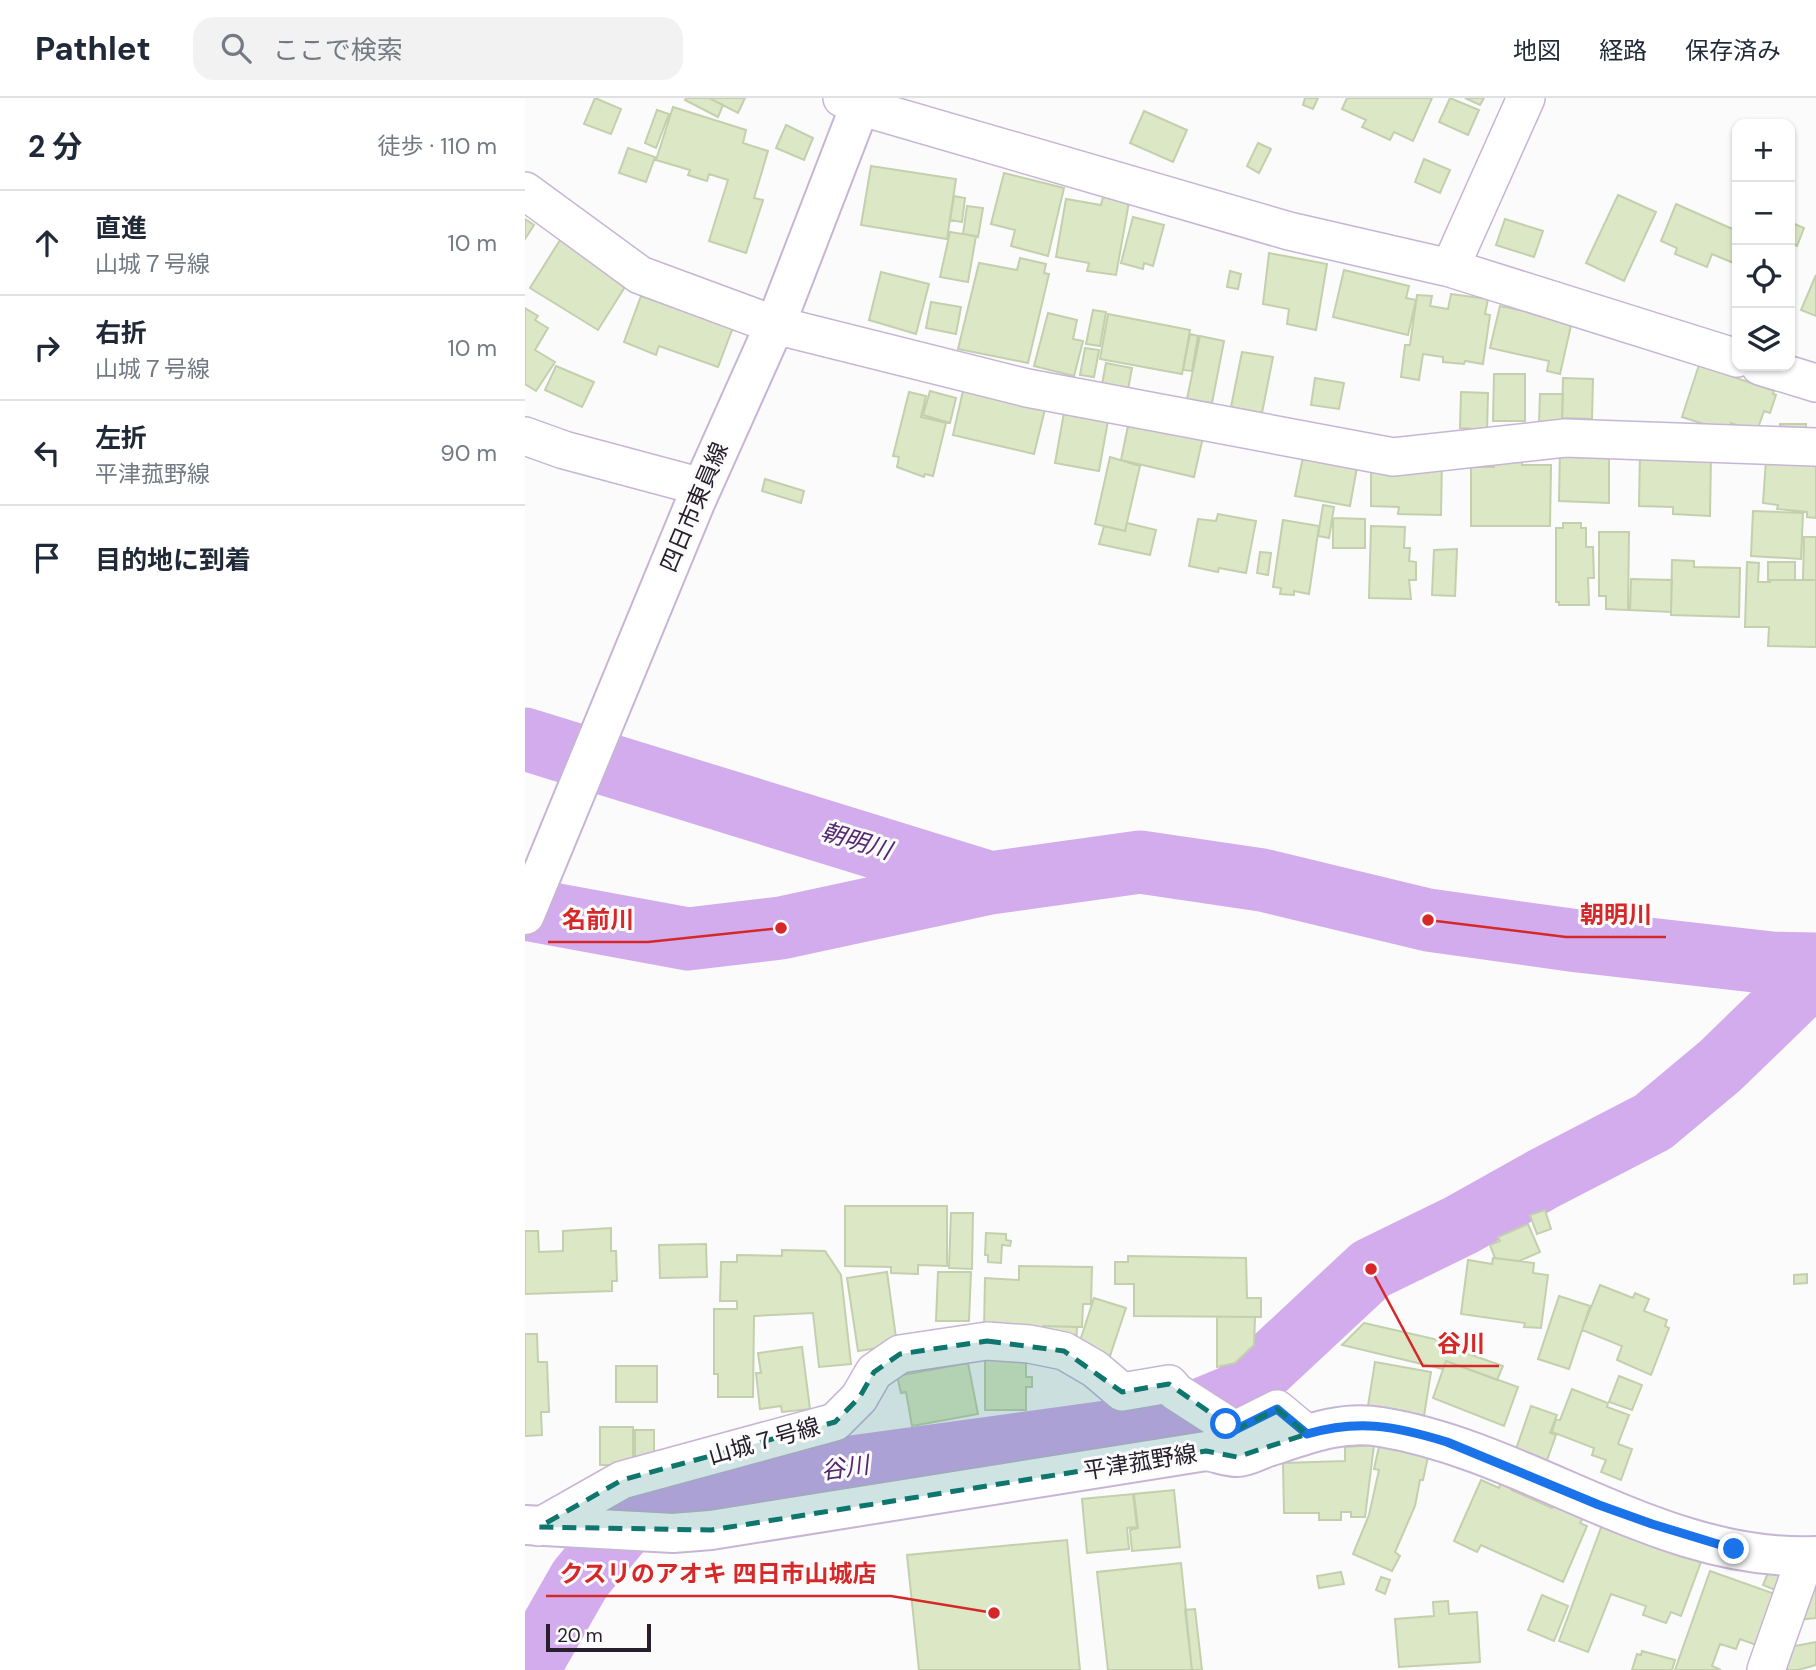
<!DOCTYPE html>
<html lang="ja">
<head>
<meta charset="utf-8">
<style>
  :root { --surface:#fff; --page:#f2f2f3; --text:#1f2937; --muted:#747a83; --line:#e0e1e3 }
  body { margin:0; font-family:"DM Sans","Noto Sans JP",sans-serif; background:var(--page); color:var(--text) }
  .controls { position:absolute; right:21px; top:21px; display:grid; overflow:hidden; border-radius:14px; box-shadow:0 2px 5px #0004 }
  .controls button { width:63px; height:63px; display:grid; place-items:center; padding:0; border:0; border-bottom:2px solid var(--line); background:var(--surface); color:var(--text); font:35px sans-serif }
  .scale { position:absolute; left:21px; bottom:18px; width:105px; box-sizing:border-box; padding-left:7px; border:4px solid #27202c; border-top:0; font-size:19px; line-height:24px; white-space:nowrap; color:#27202c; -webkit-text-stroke:5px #fbfbfb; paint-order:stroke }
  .stop { position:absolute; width:21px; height:21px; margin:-16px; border:5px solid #1a73e8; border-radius:50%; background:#fff }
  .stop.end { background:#1a73e8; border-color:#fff; box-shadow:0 2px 7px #0008 }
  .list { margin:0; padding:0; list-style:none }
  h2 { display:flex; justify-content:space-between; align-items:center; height:91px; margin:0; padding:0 28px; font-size:30px }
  h2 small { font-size:23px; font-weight:400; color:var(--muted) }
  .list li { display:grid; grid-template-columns:46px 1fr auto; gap:21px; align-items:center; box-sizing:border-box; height:105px; padding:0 28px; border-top:2px solid var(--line) }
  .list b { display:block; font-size:26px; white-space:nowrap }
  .list p { margin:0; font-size:23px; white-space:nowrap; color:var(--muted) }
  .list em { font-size:23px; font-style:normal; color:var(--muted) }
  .icon { flex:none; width:38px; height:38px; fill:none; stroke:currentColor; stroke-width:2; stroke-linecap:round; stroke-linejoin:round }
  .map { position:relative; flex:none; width:1291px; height:1572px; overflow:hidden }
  header { display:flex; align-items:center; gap:42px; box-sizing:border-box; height:98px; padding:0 35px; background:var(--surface); border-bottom:2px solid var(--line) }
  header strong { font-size:33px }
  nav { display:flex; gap:38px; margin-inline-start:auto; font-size:24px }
  .search { width:490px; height:63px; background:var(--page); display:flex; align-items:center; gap:18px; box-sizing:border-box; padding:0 24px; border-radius:21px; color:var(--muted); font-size:26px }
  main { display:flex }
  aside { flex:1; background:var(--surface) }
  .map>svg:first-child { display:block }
</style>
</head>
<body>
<header>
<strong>Pathlet</strong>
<div class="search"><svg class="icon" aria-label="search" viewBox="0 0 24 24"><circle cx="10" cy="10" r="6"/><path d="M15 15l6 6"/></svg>ここで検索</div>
<nav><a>地図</a><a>経路</a><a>保存済み</a></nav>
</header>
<main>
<aside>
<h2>2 分<small>徒歩 · 110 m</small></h2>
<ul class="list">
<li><svg class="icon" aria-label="ahead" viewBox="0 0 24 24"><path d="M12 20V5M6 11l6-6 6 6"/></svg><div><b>直進</b><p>山城７号線</p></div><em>10 m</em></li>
<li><svg class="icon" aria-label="right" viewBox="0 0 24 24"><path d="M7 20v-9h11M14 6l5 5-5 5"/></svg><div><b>右折</b><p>山城７号線</p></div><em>10 m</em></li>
<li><svg class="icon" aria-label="left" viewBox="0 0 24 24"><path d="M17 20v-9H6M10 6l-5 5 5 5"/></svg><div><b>左折</b><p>平津菰野線</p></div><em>90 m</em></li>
<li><svg class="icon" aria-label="arrive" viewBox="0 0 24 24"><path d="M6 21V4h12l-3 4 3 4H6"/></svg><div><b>目的地に到着</b></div></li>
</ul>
</aside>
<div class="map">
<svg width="1291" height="1572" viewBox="0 0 1291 1572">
  <rect width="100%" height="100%" fill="#fbfbfb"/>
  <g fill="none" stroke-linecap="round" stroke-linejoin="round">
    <!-- river -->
    <path stroke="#d3acee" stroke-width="63" d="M0 641 463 784
      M0 811 163 841 256 830 465 785 615 764 737 782 903 822 1053 843 1247 865 1291 866
      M3 1572 55 1481 118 1405 254 1379 641 1326 711 1297 846 1171 936 1127 1018 1081 1128 1024 1195 968 1291 875"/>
  </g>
  <!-- building -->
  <path fill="#dce8c5" stroke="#c3cfad" stroke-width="2" d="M70 0 96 11 86 36 59 26Z
    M161 0H184L198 7 193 19 160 2Z
    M184 0H220L213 15Z
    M780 0H793L788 11 778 7Z
    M822 0H907L888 43 869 34 865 42 837 29 841 22 817 11Z
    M925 0 954 12 943 37 914 24Z
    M940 0H959L955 7Z
    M148 9 221 32 218 45 243 53 229 100 238 102 221 155 184 143 203 82 184 76 182 83 163 77 165 72 131 62Z
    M132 12 144 16 131 50 120 45Z
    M619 13 662 32 648 64 605 45Z
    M261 27 288 40 279 62 251 50Z
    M733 45 746 51 734 75 722 68Z
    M103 50 130 59 121 84 94 75Z
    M899 61 925 72 915 95 890 84Z
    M346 68 431 81 422 141 336 127Z
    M479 75 539 90 523 158 486 148 490 132 466 126Z
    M1093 97 1131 114 1099 183 1061 165Z
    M429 98 440 100 437 124 425 122Z
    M578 99 604 104 591 177 562 173 564 165 531 159 541 101 576 107Z
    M1151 106 1212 133V176L1211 166 1187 156 1182 169 1150 156 1152 150 1136 143Z
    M442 108 458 110 453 139 438 136Z
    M608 119 639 127 628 168 619 165 618 171 596 165Z
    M0 121 9 127 0 141Z
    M980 121 1018 133 1009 159 971 147Z
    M1265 124 1279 130 1272 148 1265 145Z
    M425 134 451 138 443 184 415 179Z
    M35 142 103 184 73 232 5 190Z
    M744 155 802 166 791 232 762 226 764 211 738 206Z
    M495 160 521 166 519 175 524 176 503 265 433 251 454 165 492 172Z
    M819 172 884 188 881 200 891 202 883 237 808 219Z
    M705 173 716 176 713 191 702 189Z
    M356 174 404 186 391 236 344 222Z
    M1291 177V218L1276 212Z
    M926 196 963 201 960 216 965 217 958 266 940 263 939 266 918 264V259L898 256 894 282 876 279 880 247H885L892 197 907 198 905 208 923 211Z
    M116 198 145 208 148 201 210 224 193 269 134 248 131 257 99 244Z
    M406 204 436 209 431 236 401 230Z
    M975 208 1047 223 1035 276 1022 273 1024 263 965 250Z
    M0 210 13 218 10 222 23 230 10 252 30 264 11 293 0 286Z
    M568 212 581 214 575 248 561 246Z
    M523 215 552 222 548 241 558 243 549 278 509 268Z
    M583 216 665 232 657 276 575 261Z
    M665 236 673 238 667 273 658 272Z
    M675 238 699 243 687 305 662 301Z
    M560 250 574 252 569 279 555 277Z
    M717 254 748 259 737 315 706 309Z
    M581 265 607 270 602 297 576 292Z
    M1174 267 1249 293 1248 296 1251 297 1245 315 1239 313 1233 330 1229 333 1206 325 1204 334 1157 319Z
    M31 268 69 284 57 309 20 292Z
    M969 276H1000V323H968Z
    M790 280 819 285 814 311 786 307Z
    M1038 280 1068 281 1067 321 1037 320Z
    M440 284 522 303 509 356 428 337Z
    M405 293 431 300 425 325 398 317Z
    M384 294 401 298 396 319 421 325 408 378 400 376 399 379 372 369 374 359 368 358Z
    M936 294 963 295 962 332 935 330Z
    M1015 296H1038L1037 326 1014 325Z
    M540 309 584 317 574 373 530 365Z
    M604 323 678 339 669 379 596 362Z
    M1255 326H1281V340H1255Z
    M1035 352H1084V405L1034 403Z
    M1115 354 1186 355 1185 418 1148 416V409L1114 408Z
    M585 359 615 368 600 433 570 426Z
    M778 359 832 369 825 408 770 398Z
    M969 359H997V367H1026L1025 428H946V369H969Z
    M917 360 916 417 873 416 874 409 846 408V364Z
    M1241 362 1291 368V420L1282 419V414L1252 411 1253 407 1238 405Z
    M240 381 279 393 276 405 237 393Z
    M798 407 809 409 804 440 793 438Z
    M1228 413 1278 415 1276 461 1226 458Z
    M693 416 731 423 721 475 694 470 693 474 664 468 673 421 691 423Z
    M808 420 840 421V450H808Z
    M758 422 794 428 784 496 769 493V497L755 496 756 490 748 489Z
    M602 425 631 432 625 457 574 446 579 428 600 433Z
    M1038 425H1056V430H1061V449H1068L1069 480H1063L1064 507H1034V504H1031V430H1038Z
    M846 428 880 429 879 450H885L884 463 891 464V482H884L886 501 844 500Z
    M1074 434H1104L1103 512 1081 511V498H1074Z
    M1279 439H1291V482H1278Z
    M932 451 930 498 907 497 909 452Z
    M735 454 746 455 743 477 732 475Z
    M1147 462 1169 463V469L1215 470 1214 519 1146 517Z
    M1222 464 1234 465 1233 484H1245V482H1291V549L1243 548 1244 529H1220Z
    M1243 464H1270V482H1243Z
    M1106 481 1147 482 1146 514 1105 512Z
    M320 1108H422V1168L393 1167V1176L366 1175V1169L320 1168Z
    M1020 1112 1026 1131 1012 1136 1005 1117Z
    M426 1115H448L447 1171 424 1170Z
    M1003 1126 1015 1154 994 1163 970 1160 965 1147 975 1143 973 1139Z
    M86 1130V1153H91L92 1183H87V1193L0 1196V1133H13L14 1154 38 1153V1133Z
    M461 1135 481 1136V1142L486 1143 485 1148 477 1147 476 1165 463 1164V1157H460Z
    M181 1146 182 1179 135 1180 134 1147Z
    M257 1152 300 1153 316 1177 326 1266 294 1269 288 1215 229 1218 228 1299H193V1276H189V1211H212V1203H195L196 1164H212V1157L257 1158Z
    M603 1158 721 1160 722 1200H736V1219L609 1218V1186H590V1164H603Z
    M968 1160 1009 1165 1008 1175 1023 1177 1016 1230 999 1229 1000 1225 936 1216 943 1162 967 1166Z
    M494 1168 567 1169 566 1206H558L557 1229 518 1228V1233L459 1232 460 1180 494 1182Z
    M362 1174 372 1247 333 1253 322 1180Z
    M413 1174H446L444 1223H411Z
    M1282 1176V1185L1269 1186V1177Z
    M1075 1187 1108 1200 1110 1195 1124 1201 1119 1213 1142 1222 1140 1228 1144 1230 1126 1277 1092 1262 1097 1248 1057 1232Z
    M1034 1198 1065 1208 1044 1271 1013 1261Z
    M569 1200 601 1210 585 1258 553 1249Z
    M692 1219H730L729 1247 710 1265 692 1269Z
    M839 1225 931 1246 930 1251 978 1268 972 1282 921 1263 918 1271 817 1247Z
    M518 1228 552 1229 551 1249 518 1233Z
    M0 1236H12L13 1264H22L24 1314H16L17 1337 0 1338Z
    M277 1249 285 1311 257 1314 256 1308 235 1311 231 1275H236L233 1255Z
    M460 1261H501V1279H507V1289H501V1312H460Z
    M921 1263 993 1289 979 1328 908 1300Z
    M850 1264 906 1274 899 1318 843 1308Z
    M443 1265 453 1316 387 1328 381 1294 376 1295 372 1278Z
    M91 1268H132V1304H91Z
    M1094 1278 1117 1287 1107 1312 1084 1304Z
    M1047 1291 1083 1305 1082 1309 1104 1317 1093 1346 1107 1351 1096 1382 1076 1374 1081 1362 1067 1357 1069 1350 1027 1334 1031 1321 1035 1322Z
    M1006 1308 1032 1317 1025 1335 1031 1337 1021 1365 990 1354Z
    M75 1329H108V1367H75Z
    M110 1332H129V1358H110Z
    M855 1344 904 1354 898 1382H895L890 1408 870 1454 875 1458 867 1473 828 1456 844 1417 854 1372 849 1371Z
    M849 1347 840 1419H826V1414H816V1422H794V1415H759L758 1365 820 1363V1349Z
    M956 1382 974 1390 977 1383 989 1389 987 1392 1027 1410 1030 1405 1059 1418 1055 1425 1062 1428 1038 1484 956 1447 952 1454 929 1443Z
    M649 1392 655 1449 607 1453 605 1432 613 1430 609 1396Z
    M608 1396 612 1429 602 1430 604 1451 562 1455 557 1401Z
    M1077 1427 1176 1464 1156 1518 1146 1514 1141 1525 1118 1517 1121 1508 1086 1496 1063 1554 1034 1543Z
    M542 1442 555 1572H394L382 1457Z
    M656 1465 667 1572H583L572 1474Z
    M1245 1470 1257 1474 1250 1492 1238 1487Z
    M1185 1473 1250 1496 1234 1548 1215 1541 1211 1551 1195 1546 1187 1568 1196 1572H1150Z
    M816 1474 819 1486 794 1490 792 1478Z
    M1286 1475H1291V1520L1272 1522 1280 1498 1287 1497Z
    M856 1479 865 1482 860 1496 851 1492Z
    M1017 1497 1043 1508 1029 1543 1003 1532Z
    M923 1503 924 1516 952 1514 955 1564 874 1569 870 1521 909 1518 908 1504Z
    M670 1511 677 1572H667L660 1512Z
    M1269 1543 1270 1548 1291 1544V1567L1273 1572H1253Z
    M1117 1553 1150 1562 1147 1572H1107L1112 1556 1116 1557Z"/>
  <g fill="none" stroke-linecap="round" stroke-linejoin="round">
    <defs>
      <path id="minor" d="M317 0 334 8 764 133 925 170 1212 260
        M0 93 115 177 250 227 502 290 868 359 1040 340 1291 349
        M925 170 1001 0
        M1235 268 1291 285
        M0 338 39 352 177 389
        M14 1429 97 1382 310 1324 334 1300 349 1274 375 1256 462 1243 504 1246 539 1253 570 1271 597 1294 644 1286 651 1294 710 1332 752 1311 782 1336
        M1241 1572 1281 1458"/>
      <path id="secondary" d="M0 817 170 405 255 215 338 0
        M0 1427 148 1435 186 1432 681 1353C690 1354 703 1359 712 1359 722 1359 733 1352 743 1349 780 1337 816 1322 856 1329 1004 1353 1136 1465 1291 1458"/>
    </defs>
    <!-- minor casing -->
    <use href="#minor" stroke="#c7b5d5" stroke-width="40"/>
    <!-- secondary casing -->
    <use href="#secondary" stroke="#c7b5d5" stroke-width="42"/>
    <!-- minor -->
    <use href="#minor" stroke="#fff" stroke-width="37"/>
    <!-- secondary -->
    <use href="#secondary" stroke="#fff" stroke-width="38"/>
  </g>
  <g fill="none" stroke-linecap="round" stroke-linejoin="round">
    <!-- route -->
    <path stroke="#1a73e8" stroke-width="9" d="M701 1326 710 1332 752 1311 782 1336C834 1321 870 1328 922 1344L1074 1407 1127 1426 1209 1451"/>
  </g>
  <!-- marked area -->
  <path fill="#0f766e" fill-opacity="0.2" stroke="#0f766e" stroke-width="5" stroke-dasharray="14 9" stroke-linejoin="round" d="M462 1243 539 1253 597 1294 644 1286 710 1332 752 1311 782 1336 712 1359 681 1353 186 1432 14 1429 97 1382 310 1324 334 1300 349 1274 375 1256Z"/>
  <g text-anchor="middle" stroke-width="6" stroke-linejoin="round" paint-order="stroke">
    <!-- street labels -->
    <g font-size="23" fill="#27202c" stroke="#fbfbfb">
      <text transform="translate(169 409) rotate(-67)" y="8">四日市東員線</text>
      <text transform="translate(239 1343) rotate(-16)" y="8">山城７号線</text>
      <text transform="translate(615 1364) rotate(-9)" y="8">平津菰野線</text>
    </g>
    <!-- water labels -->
    <g font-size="24" font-style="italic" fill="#552570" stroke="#fbfbfb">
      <text transform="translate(331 743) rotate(17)" y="8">朝明川</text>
      <text transform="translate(320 1370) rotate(-8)" y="8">谷川</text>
    </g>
  </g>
  <!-- callouts -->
  <path fill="none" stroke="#d62828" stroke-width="2.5" d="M903 822L1041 839H1141M256 830L123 844H23M846 1171L898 1268H974M469 1515L366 1498H21"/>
  <g fill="#d62828" stroke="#fbfbfb" stroke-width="2.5">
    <circle cx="903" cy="822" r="7"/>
    <circle cx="256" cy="830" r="7"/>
    <circle cx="846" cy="1171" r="7"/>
    <circle cx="469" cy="1515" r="7"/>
  </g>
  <g font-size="24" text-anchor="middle" font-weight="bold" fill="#d62828" stroke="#fbfbfb" stroke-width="6" stroke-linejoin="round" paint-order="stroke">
    <text x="1091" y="825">朝明川</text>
    <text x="73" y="830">名前川</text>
    <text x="936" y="1254">谷川</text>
    <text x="193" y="1484">クスリのアオキ 四日市山城店</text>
  </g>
</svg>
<div class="controls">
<button>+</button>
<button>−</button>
<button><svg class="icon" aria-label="locate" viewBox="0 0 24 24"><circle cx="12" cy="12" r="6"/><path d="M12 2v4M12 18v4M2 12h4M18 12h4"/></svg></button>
<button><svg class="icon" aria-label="layers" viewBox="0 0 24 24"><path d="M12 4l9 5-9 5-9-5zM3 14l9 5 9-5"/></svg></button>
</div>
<div class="scale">20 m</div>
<div class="stop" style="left:701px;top:1326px"></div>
<div class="stop end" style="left:1209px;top:1451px"></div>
</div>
</main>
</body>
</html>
